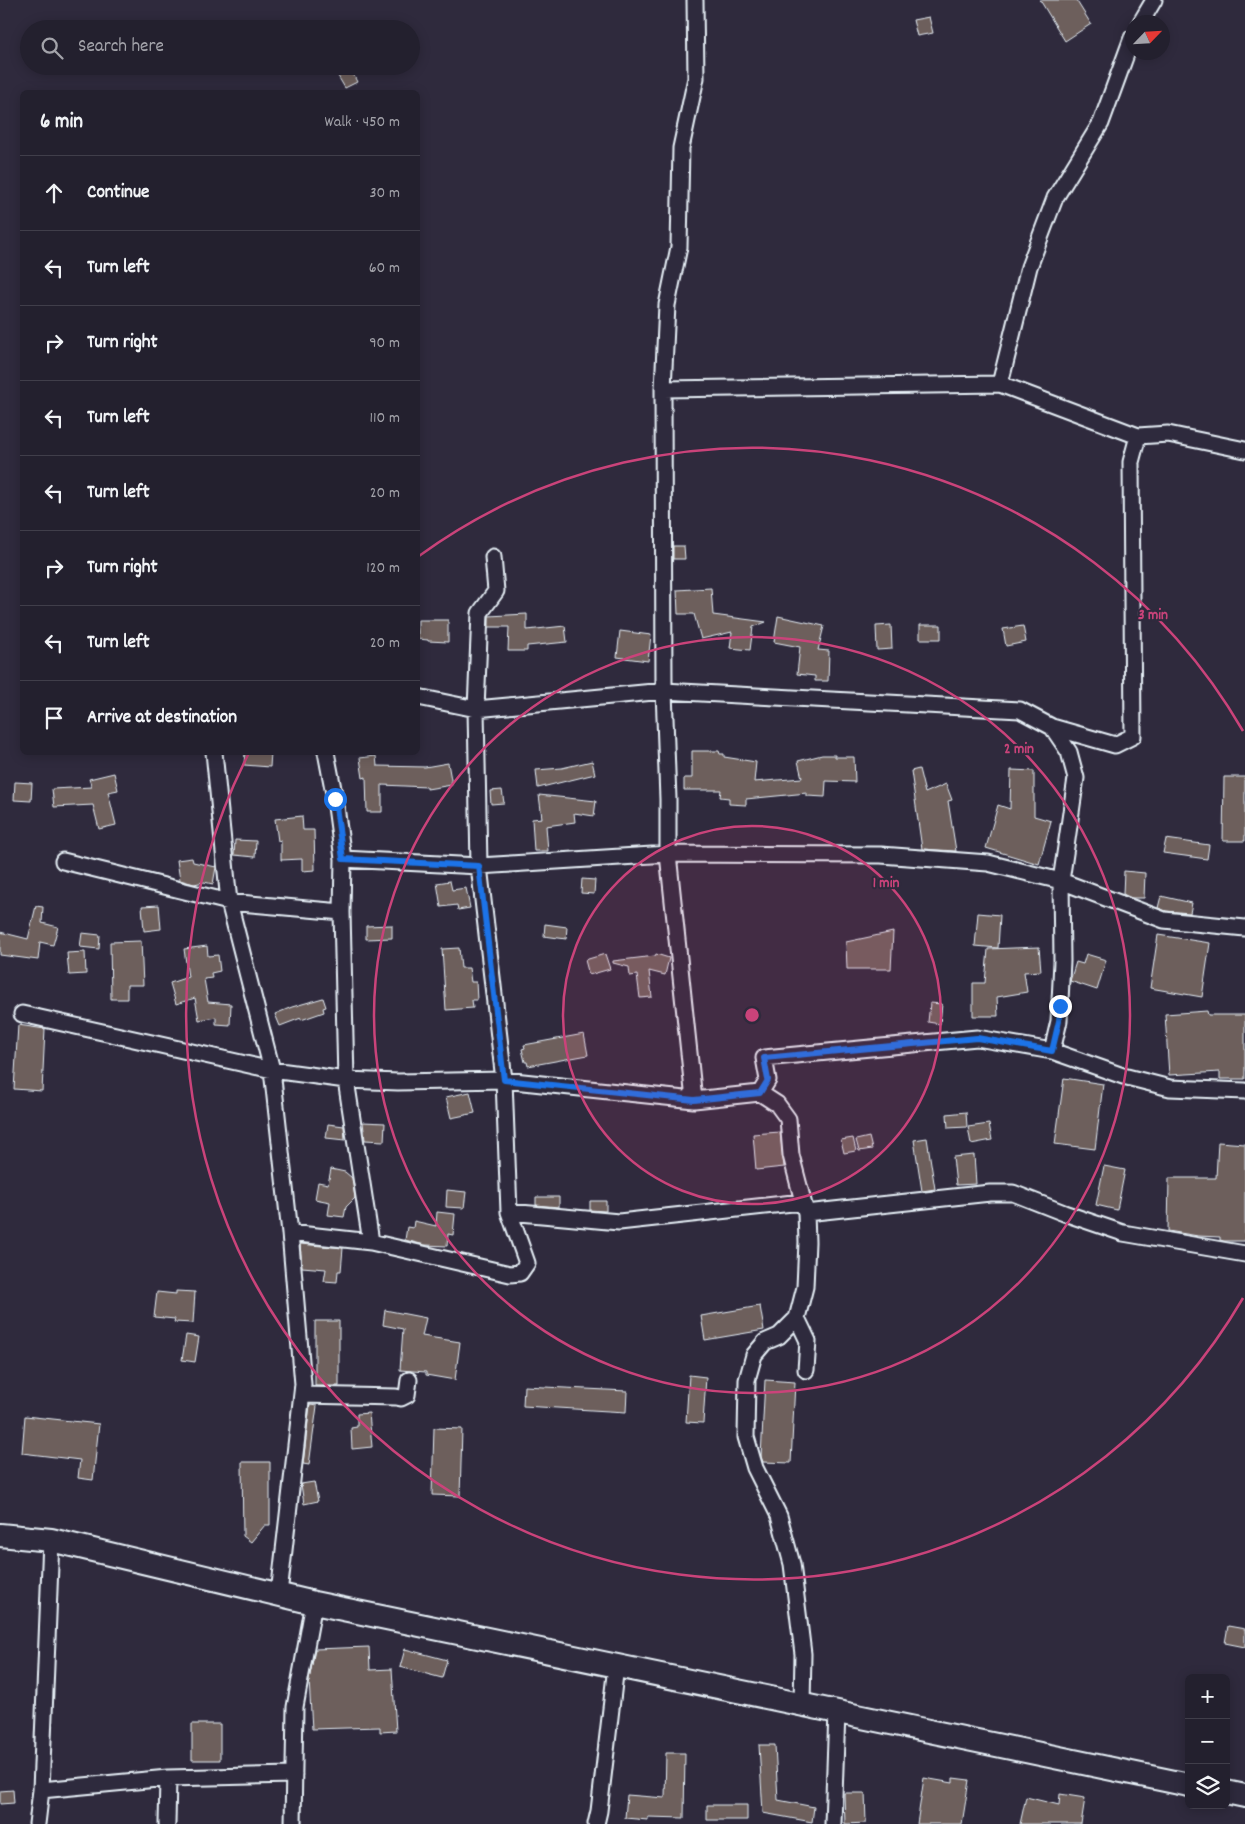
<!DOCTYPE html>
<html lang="en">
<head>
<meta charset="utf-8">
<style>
  :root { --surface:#23202e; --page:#2f2d3a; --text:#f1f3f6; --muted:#a3a3aa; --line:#403e4a }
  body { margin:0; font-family:Dekko,sans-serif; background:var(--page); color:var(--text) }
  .controls { position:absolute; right:15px; bottom:15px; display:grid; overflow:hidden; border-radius:8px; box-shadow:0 2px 12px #0003 }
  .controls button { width:45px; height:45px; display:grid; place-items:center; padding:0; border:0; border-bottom:1px solid var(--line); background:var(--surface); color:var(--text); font:25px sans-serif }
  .compass { position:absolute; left:1125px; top:15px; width:45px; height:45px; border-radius:50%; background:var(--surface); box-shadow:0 2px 12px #0003; rotate:65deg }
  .stop { position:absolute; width:15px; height:15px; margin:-11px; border:4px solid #1a73e8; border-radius:50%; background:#fff }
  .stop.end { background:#1a73e8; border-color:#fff; box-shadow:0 1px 5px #0008 }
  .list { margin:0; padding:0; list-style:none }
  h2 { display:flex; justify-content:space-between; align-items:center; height:65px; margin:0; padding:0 20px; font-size:21px }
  h2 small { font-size:16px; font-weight:400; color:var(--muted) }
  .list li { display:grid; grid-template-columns:32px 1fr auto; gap:15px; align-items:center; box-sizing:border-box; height:75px; padding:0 20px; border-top:1px solid var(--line) }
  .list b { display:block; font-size:19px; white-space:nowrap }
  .list em { font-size:16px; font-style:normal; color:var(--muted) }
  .icon { flex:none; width:28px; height:28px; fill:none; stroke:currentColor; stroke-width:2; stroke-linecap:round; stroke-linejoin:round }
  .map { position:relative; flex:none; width:1245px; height:1824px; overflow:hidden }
  .search { position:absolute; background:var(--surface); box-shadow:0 2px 12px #0003; left:20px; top:20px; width:400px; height:55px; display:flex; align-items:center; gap:12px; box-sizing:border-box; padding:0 18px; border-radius:28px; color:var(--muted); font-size:19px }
  .panel { position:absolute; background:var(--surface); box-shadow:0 2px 12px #0003; left:20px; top:90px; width:400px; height:665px; border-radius:8px }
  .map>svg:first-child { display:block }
</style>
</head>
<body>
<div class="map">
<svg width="1245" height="1824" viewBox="0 0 1245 1824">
  <rect width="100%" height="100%" fill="#2f2a3d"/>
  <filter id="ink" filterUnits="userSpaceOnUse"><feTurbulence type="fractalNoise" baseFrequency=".02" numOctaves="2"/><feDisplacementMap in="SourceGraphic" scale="10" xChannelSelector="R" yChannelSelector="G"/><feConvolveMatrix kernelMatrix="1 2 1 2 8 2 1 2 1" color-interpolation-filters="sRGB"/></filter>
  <g filter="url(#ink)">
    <!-- building -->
    <path fill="#6d5e5b" stroke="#e8f1f8" d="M1040 0H1076L1091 24 1065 41Z
      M929 17 933 33 917 36 913 20Z
      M344 66H349L357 82 345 88 335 71Z
      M673 546H684L685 559H673Z
      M711 588 713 615 766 622 753 627 750 650 730 648 732 632 701 639 694 614H678L677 590Z
      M527 614V630L565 626 567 642 527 646V651H508L509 627H489V616Z
      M778 616 824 626 818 650 829 651 828 681H815V676L797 674 800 647 774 642Z
      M418 620H448V642L428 641V640L418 639Z
      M891 625 892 649 877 650 876 626Z
      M920 625H941V639H920Z
      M1023 626 1026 642 1006 646 1003 629Z
      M620 631 651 635 648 661 617 657Z
      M692 751H719L720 754H724V757L756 762 754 782 802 778 798 761 822 755H835V757H854L855 782 826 781 825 797 807 796V793L746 799V805L729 804V798L720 797 721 790H684V778H692Z
      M245 752H271L270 767 244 765Z
      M376 756 377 766 425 767 448 763 452 785 427 789V787L382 785V812H367L366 777 363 778 360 758Z
      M592 761 595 774 538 788 536 770 562 768Z
      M919 769 925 793 946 784 952 800 948 801 956 851 922 849 911 771Z
      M1011 770 1034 771V816L1051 821 1039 864 986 848 998 805 1010 809Z
      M114 773 118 790 108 792 116 825 99 829 93 805 54 807 52 789 92 787 89 779Z
      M1224 777H1245V841H1223Z
      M15 782 32 783 31 801 14 800Z
      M502 790 504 803 491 804 490 791Z
      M539 795 596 801 594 816 574 813 575 822 546 826 548 851H534L532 819 542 818Z
      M302 816 303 830H314L315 870 302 871V859L281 860V840L278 841 275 819Z
      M1166 839 1209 845 1207 859 1163 853Z
      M235 840 256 841 255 857 234 855Z
      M192 858 193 862 216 867 213 884 204 882 194 884 180 880 177 860Z
      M1124 871 1145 873 1144 898H1131L1123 894Z
      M582 879 595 880 594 894 581 893Z
      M450 881 452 890 466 888 470 908 458 910 457 905 441 907 437 883Z
      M1161 896 1192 903 1190 913 1166 911 1158 908Z
      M159 905 161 929 144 931 142 906Z
      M36 906 43 907 42 923 58 927 53 945 40 942 38 960 0 955V932L28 939Z
      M978 913 1000 915 998 948 975 946Z
      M545 924 567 927 566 939 544 936Z
      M392 925V938L366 939V926Z
      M893 932 891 969H847L846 942Z
      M82 933 100 935 99 949 80 947Z
      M1158 935 1210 943 1202 997 1150 988Z
      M141 941 143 985H127V999H111L110 942Z
      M207 946 208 956 218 955 220 971 211 973 212 978 204 979 208 1002 231 1004 230 1025 216 1024V1017L199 1020 195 998 176 1004 170 983 188 977 184 949Z
      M1039 947 1041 971 1024 972 1027 992 997 997 998 1016H973V983H985L988 949Z
      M459 948 461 968H469L471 982H476L477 1000H472L473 1008 446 1010 442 949Z
      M85 952 86 974 69 975 67 953Z
      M605 954 610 969 589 975 585 960Z
      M656 954 669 958 665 975 649 971 652 997 640 998 637 975 630 976 629 967 613 963V961L655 956Z
      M1086 954 1106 960 1097 990 1070 981 1076 962 1083 964Z
      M323 998 326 1007 323 1008 324 1012 301 1020V1018L280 1026 275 1014 292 1007Z
      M930 1003 942 1004 940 1024 928 1022Z
      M1207 1011 1208 1015H1245V1079H1220V1072L1169 1075 1165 1014Z
      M18 1025 45 1029 42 1091 14 1089Z
      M584 1034 588 1055 528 1066 527 1062H525L522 1049 525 1048 524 1045Z
      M1064 1078 1103 1084 1095 1149 1055 1144Z
      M470 1092 475 1113 451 1118 446 1097Z
      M966 1112 967 1127 948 1128 947 1114Z
      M363 1122 385 1123 384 1141 365 1140Z
      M328 1124 344 1126 345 1140 326 1138Z
      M989 1124 992 1140 971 1144 968 1127Z
      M780 1132 784 1167 756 1170 753 1134Z
      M869 1137 872 1149 859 1151 856 1140Z
      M853 1138 856 1151 844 1153 841 1140Z
      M927 1138 935 1189 922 1191 914 1140Z
      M1218 1142 1245 1144V1241H1224L1220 1240V1237L1198 1236 1168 1231 1169 1178H1216Z
      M974 1155 976 1184 956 1185 953 1157Z
      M1104 1166 1125 1170 1117 1210 1096 1205Z
      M331 1169 345 1172 352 1178 355 1198 346 1207 344 1217 328 1215 330 1202 315 1199 318 1182 328 1184Z
      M447 1190 466 1192 464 1208 446 1207Z
      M536 1197H559V1207L536 1205Z
      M590 1201H606V1211L590 1210Z
      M437 1212 455 1214 453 1235 448 1234 447 1246 425 1245 405 1240 407 1227 413 1228 414 1221 436 1226Z
      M300 1244 343 1248 341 1271H338L337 1282 324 1281 326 1269 302 1267Z
      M176 1291 195 1292 193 1323 174 1322 175 1319 154 1317 157 1292 176 1294Z
      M760 1306 764 1330 705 1340 701 1316Z
      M385 1310 426 1318 422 1336 460 1342 455 1380 426 1375V1372L400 1370 403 1329 383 1325Z
      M315 1321H339V1386H315Z
      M186 1335 199 1337 195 1362 182 1360Z
      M689 1375 706 1377 703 1423 686 1422Z
      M765 1380 795 1382 791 1463 763 1462 761 1457Z
      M524 1386 627 1391 626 1412 523 1406Z
      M310 1405 317 1406 309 1465 303 1464Z
      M369 1413 372 1447 352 1449 351 1428 357 1427V1414Z
      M25 1416 99 1424 93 1480 78 1478 80 1460 22 1453Z
      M434 1428 462 1429 460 1496 432 1495Z
      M242 1462H270V1525H265L251 1542 243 1536Z
      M314 1482 318 1501 304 1504 301 1484Z
      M1228 1626 1245 1629V1647L1225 1643Z
      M369 1647 370 1670 392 1669 396 1731 380 1732V1727L312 1729 309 1680 315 1649Z
      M405 1649 447 1660 442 1678 400 1667Z
      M192 1724H220V1760H192Z
      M759 1745H775L778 1800 814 1807 812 1822 763 1813Z
      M666 1753H685L684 1818 648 1817V1820L625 1818 627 1795 665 1798Z
      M924 1778 953 1783V1778L969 1780 962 1824H917Z
      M13 1790 14 1803 0 1804V1791Z
      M844 1793H865L866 1823 845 1824Z
      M1060 1794 1085 1798 1081 1824H1020L1026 1797 1059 1805Z
      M707 1805H747V1820H707Z"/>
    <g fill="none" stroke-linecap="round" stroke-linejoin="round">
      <defs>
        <path id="minor" d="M1141 22 1154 0
          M1000 384 1029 267 1055 198 1101 123 1132 38
          M663 389 1000 384 1138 436
          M418 697 476 709 664 691 1020 710 1052 727 1069 752 1076 778 1061 881 1062 961 1059 1021 1052 1051
          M1052 727 1115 745 1133 736 1131 462 1138 436 1168 434 1245 450
          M214 752 229 902 272 1070 290 1233 303 1384 279 1594
          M326 752 335 799 343 859 342 912 346 1080 371 1242
          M343 859 479 866 668 854 881 855 988 863 1061 881 1164 920 1245 928
          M63 861 229 902 342 912
          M22 1014 272 1070 346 1080 398 1082 504 1080 694 1100 760 1093 768 1080 764 1058 977 1038 1052 1051 1123 1076 1170 1088 1245 1091
          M760 1093 777 1104 788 1119 791 1155 806 1213 807 1242 805 1287 797 1318 779 1336 765 1342 754 1355 747 1380 746 1437 755 1468 779 1516 792 1564 803 1654 802 1704
          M694 1100 668 854V799L664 691 663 389 667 305 679 247 681 148 696 78 695 0
          M509 1212 619 1222 802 1202
          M806 1213 990 1193H1013L1064 1213 1123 1233 1245 1254
          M290 1233 371 1242 510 1274 520 1273 527 1263 509 1212 504 1080 479 866 476 709 480 613 496 591 493 557
          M797 1318 808 1341 806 1370
          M302 1395 396 1397 401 1398 407 1395 409 1380
          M41 1790 168 1778 294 1775
          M37 1824 41 1790 51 1540
          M167 1824 168 1778
          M293 1824 295 1707 314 1603
          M596 1824 599 1811 616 1666
          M833 1824 837 1712"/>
        <path id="secondary" d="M0 1535 51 1540 314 1603 1189 1785
          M1226 1792 1245 1796"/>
      </defs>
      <!-- minor casing -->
      <use href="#minor" stroke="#e8f1f8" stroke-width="19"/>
      <!-- secondary casing -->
      <use href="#secondary" stroke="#e8f1f8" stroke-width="26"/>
      <!-- minor -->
      <use href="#minor" stroke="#2f2a3d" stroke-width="15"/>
      <!-- secondary -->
      <use href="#secondary" stroke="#2f2a3d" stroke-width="22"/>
    </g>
  </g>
  <g fill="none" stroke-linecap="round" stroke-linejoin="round" filter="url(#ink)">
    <!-- route -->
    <path stroke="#1a73e8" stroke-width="6" d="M335 799 343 859 479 866 504 1080 694 1100 760 1093 768 1080 764 1058 977 1038 1052 1051 1059 1021 1060 1006"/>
  </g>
  <!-- distance rings -->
  <circle cx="752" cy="1015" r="189" fill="#ca437a" fill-opacity=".12"/>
  <g fill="none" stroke="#ca437a" stroke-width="2.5">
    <circle cx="752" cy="1015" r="189"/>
    <circle cx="752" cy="1015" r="378"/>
    <path d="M1243 1298A567 567 0 0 1 249 753M419 556A567 567 0 0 1 1243 731"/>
  </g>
  <circle cx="752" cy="1015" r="8" fill="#ca437a" stroke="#2f2a3d" stroke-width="2.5"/>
  <g font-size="15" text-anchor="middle" font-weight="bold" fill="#ca437a" stroke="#2f2a3d" stroke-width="4" stroke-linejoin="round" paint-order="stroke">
    <text x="1153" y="619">3 min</text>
    <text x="1019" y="753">2 min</text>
    <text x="886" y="887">1 min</text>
  </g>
</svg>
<div class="controls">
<button>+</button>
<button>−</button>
<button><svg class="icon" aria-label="layers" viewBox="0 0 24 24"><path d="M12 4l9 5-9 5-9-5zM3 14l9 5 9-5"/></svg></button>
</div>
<svg class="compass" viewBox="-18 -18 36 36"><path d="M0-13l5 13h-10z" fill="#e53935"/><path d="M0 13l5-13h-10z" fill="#a3a3aa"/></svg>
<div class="stop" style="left:335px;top:799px"></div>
<div class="stop end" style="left:1060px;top:1006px"></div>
<div class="search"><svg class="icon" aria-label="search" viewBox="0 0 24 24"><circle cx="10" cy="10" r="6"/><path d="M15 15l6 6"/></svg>Search here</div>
<section class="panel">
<h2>6 min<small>Walk · 450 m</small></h2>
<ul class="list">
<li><svg class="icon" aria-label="ahead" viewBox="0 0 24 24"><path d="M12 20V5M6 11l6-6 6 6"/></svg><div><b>Continue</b></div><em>30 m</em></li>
<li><svg class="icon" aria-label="left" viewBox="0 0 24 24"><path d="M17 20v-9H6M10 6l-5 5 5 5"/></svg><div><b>Turn left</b></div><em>60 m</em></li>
<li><svg class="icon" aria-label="right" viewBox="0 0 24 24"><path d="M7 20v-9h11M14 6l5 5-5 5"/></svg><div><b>Turn right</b></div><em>90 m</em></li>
<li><svg class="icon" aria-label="left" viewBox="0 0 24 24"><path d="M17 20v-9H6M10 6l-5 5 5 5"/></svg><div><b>Turn left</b></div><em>110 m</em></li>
<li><svg class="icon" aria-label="left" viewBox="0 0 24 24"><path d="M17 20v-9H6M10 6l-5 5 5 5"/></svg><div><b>Turn left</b></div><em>20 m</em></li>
<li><svg class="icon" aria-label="right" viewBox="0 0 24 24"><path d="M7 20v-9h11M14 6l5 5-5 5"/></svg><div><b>Turn right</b></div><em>120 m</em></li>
<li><svg class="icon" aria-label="left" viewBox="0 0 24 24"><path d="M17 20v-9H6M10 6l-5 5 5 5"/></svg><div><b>Turn left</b></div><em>20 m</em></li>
<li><svg class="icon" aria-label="arrive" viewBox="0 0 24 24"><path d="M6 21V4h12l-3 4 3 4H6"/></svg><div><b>Arrive at destination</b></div></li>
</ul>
</section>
</div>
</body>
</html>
